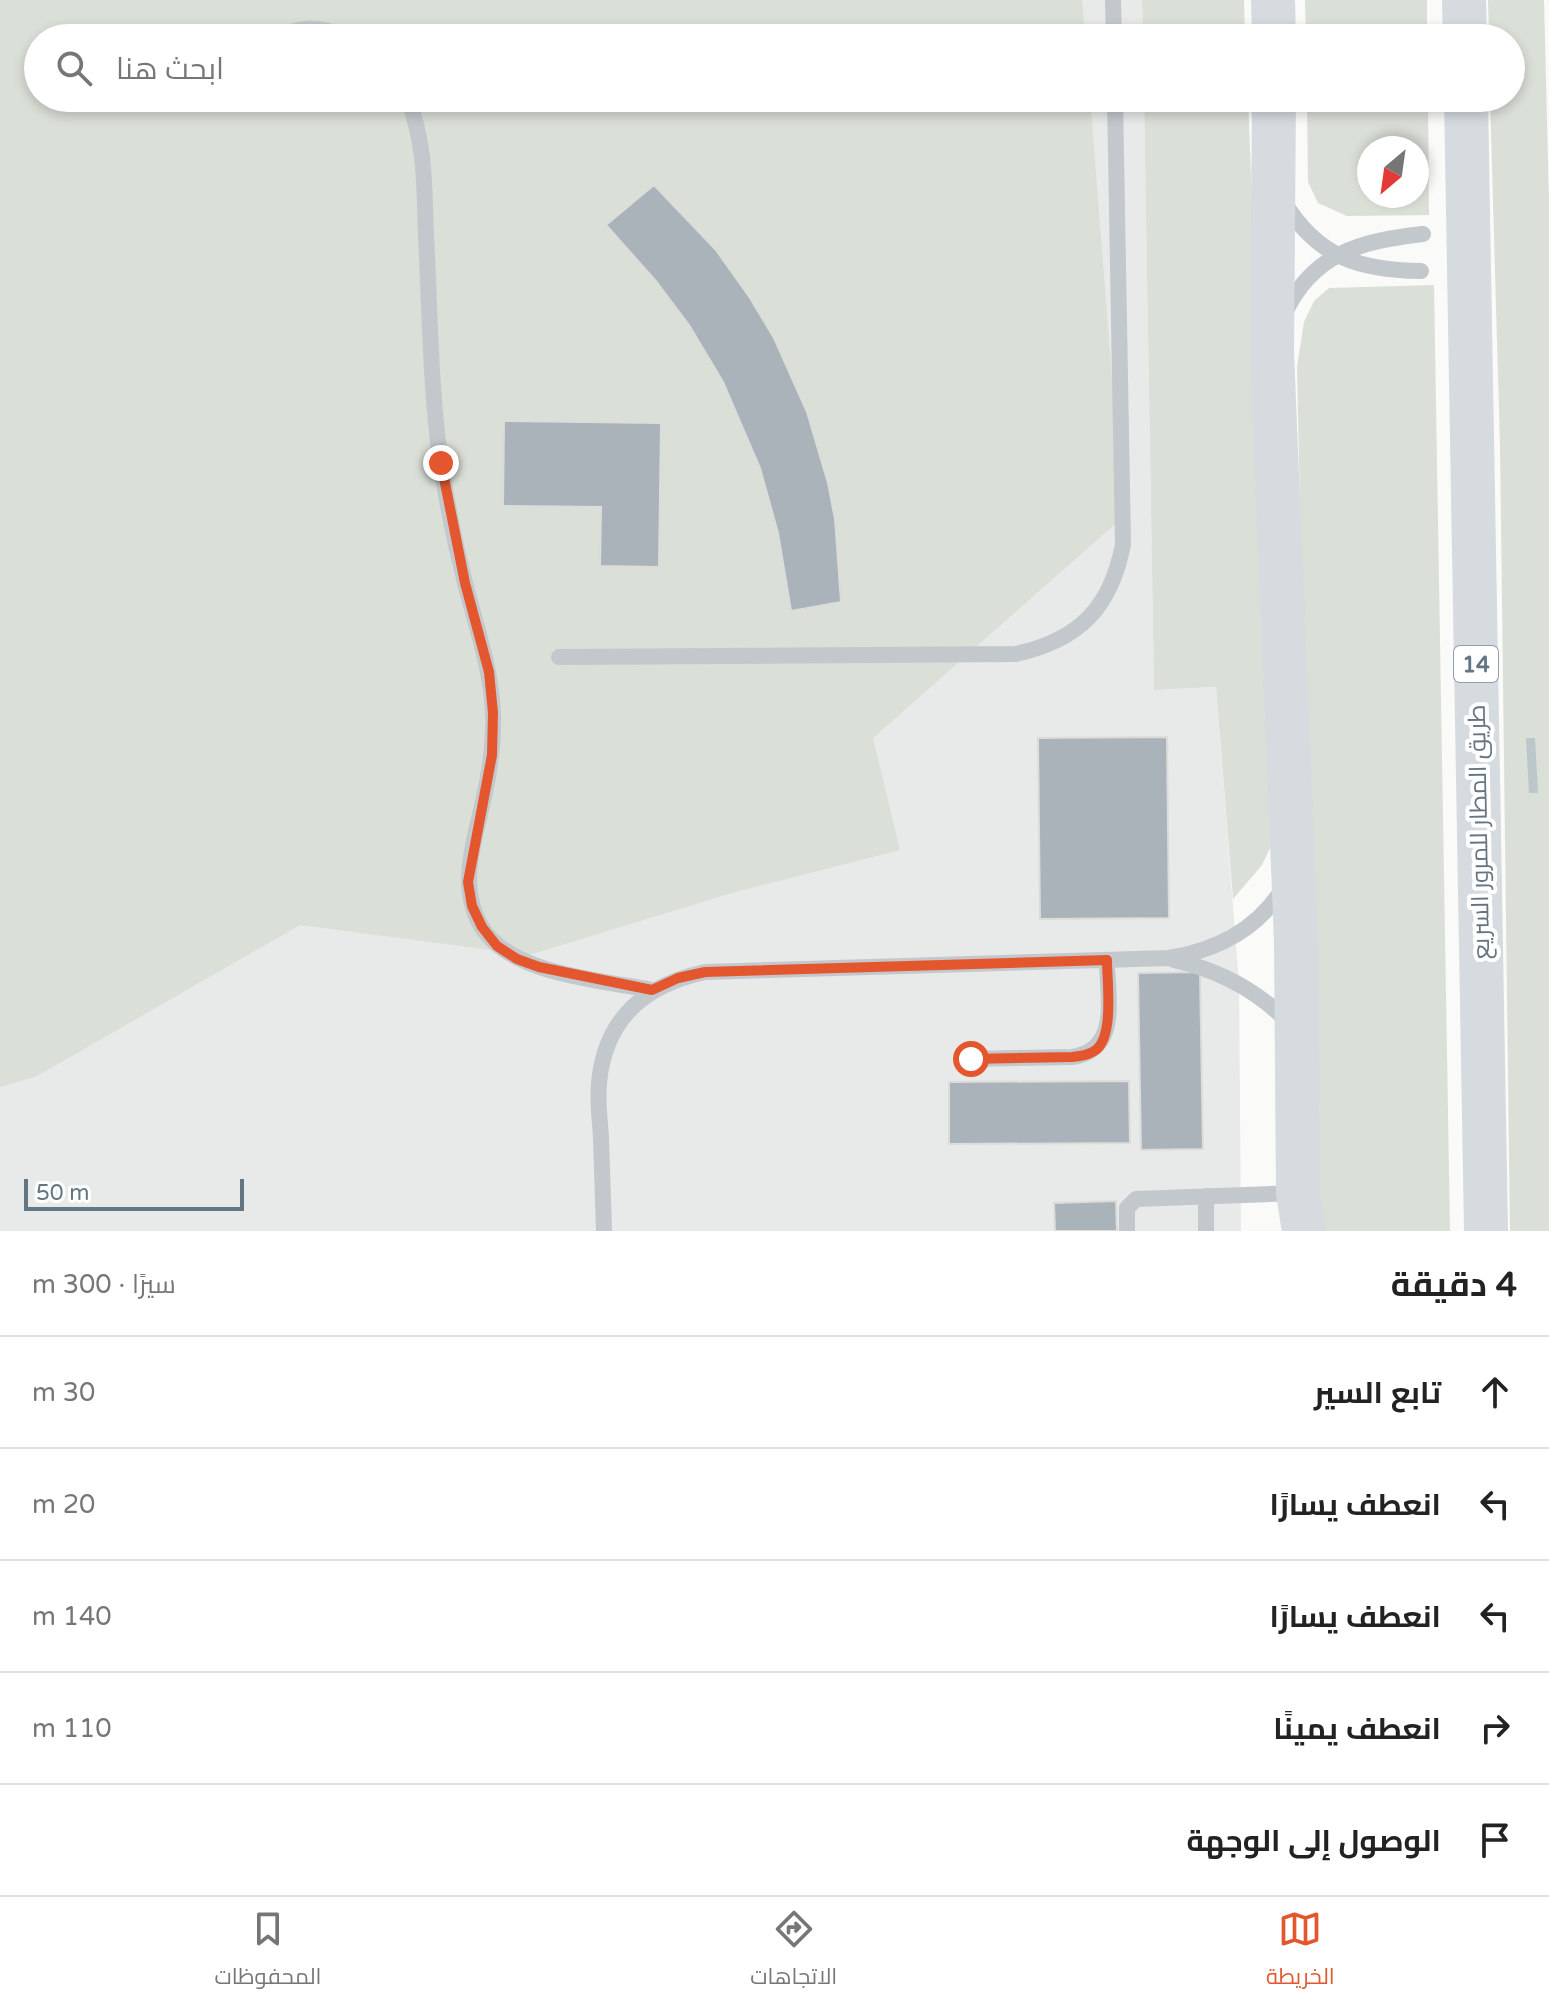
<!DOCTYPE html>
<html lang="ar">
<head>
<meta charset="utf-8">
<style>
  :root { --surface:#fff; --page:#f2f2f2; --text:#222; --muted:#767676; --line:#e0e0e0; --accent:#e4572e }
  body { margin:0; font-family:"Varela Round",Cairo,sans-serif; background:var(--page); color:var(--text); direction:rtl }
  .compass { position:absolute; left:1357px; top:136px; width:72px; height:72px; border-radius:50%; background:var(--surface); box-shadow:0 4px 12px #0003; rotate:209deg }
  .scale { position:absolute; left:24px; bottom:20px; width:220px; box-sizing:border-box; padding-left:8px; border:4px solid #657683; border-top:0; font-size:22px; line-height:28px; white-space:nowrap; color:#657683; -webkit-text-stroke:6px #fff; paint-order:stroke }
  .stop { position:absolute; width:24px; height:24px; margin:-18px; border:6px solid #e4572e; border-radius:50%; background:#fff }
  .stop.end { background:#e4572e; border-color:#fff; box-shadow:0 2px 8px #0008 }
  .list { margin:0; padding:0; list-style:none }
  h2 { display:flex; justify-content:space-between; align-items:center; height:104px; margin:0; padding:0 32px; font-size:34px }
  h2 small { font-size:26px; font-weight:400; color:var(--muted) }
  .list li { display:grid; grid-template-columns:52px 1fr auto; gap:24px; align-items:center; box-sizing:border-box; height:112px; padding:0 32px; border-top:2px solid var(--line) }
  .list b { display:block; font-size:30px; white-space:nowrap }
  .list em { font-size:26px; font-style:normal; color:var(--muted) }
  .icon { flex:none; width:44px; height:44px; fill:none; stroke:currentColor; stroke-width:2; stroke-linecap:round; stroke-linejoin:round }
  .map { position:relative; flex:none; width:1549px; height:1231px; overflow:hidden; direction:ltr }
  .search { position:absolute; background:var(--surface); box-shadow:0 4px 12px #0003; left:24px; right:24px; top:24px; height:88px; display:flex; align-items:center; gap:20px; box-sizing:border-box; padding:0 28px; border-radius:44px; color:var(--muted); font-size:30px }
  .sheet { height:664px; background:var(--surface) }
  nav { display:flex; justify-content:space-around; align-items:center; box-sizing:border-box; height:112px; border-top:2px solid var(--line); background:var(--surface); font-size:22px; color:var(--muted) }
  nav a { display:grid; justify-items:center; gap:4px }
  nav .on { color:var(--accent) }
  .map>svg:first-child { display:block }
</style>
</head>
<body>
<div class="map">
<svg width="1549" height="1231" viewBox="0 0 1549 1231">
  <rect width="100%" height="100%" fill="#fafaf8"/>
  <!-- built -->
  <path fill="#e8e9e9" d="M0 0H1142L1143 38H38V98H1144L1154 690 1216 687 1239 984 1241 1231H0Z"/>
  <!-- green -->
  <path fill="#dadfd7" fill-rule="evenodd" d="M0 0H1082L1085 38H38V98H1090L1123 517 873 738 900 850 735 892 529 955 300 925 37 1076 0 1087Z
    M1142 0H1244L1245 38H1143Z
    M1305 0H1427V38H1306Z
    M1488 0H1544L1549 201V1231H1510L1500 445 1490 98H1511V38H1489Z
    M1144 98H1248L1277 834 1262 865 1233 899 1216 687 1154 690Z
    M1307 98H1428L1429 215 1347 216 1318 203 1308 182ZM1369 148H1417V196H1369Z
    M1434 285 1450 1231H1322L1319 1199 1306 793 1297 367 1304 322 1314 301 1329 288Z"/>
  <!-- water -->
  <path fill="#bbc7cb" d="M1526 738H1535L1538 793H1529Z"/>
  <!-- building -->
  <path fill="#aab3b9" stroke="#dcdcda" stroke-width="2" d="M654 185 716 250 750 298 774 338 807 412 828 483 835 519 841 602 791 611 778 533 760 468 723 382 689 325 655 280 606 225Z
    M504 421 661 423 659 567 600 566 601 507 503 506Z
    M1167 737 1169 918 1040 919 1038 738Z
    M1200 972 1203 1149 1141 1150 1138 973Z
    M1129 1081 1130 1143 949 1144V1082Z
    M1116 1201 1117 1231H1055L1054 1203Z"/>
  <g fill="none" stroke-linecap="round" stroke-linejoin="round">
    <!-- service -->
    <path stroke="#c3c8cc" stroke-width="16" d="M1113 0 1114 38
      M278 38C302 25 323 26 348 38
      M407 98C426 142 424 188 426 235 430 311 430 389 441 464 447 504 455 544 465 583 476 626 491 668 493 713 494 741 490 770 484 797 475 840 457 885 481 926 510 975 601 980 652 990
      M249 102V98
      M1284 202C1318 258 1360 270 1421 271
      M1284 315C1312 253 1361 241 1423 234
      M559 657 1016 654C1079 640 1111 608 1123 544L1115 98
      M1174 960C1218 970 1257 990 1289 1023
      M971 1059 1072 1057C1121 1050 1107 997 1107 960
      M1206 1196V1231
      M604 1231C603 1200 602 1169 601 1138 600 1120 597 1101 599 1083 605 1018 645 985 705 972L1169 958C1218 950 1259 929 1285 885
      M1127 1231V1208L1136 1199 1298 1193"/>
    <!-- motorway -->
    <path stroke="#d6dbdf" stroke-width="44" d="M1273 0 1274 38
      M1464 0 1465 38
      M1274 98 1272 352 1296 941 1298 1193 1304 1231
      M1466 98 1486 1231"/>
  </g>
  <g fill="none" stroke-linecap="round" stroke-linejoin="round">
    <!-- route -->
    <path stroke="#e4572e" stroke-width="10" d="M441 463 465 583 489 672 493 713 492 755 468 882 472 906 482 927 497 946 517 959 539 967 652 990 678 978 705 972 1107 960C1107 982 1114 1033 1097 1049 1090 1055 1081 1056 1072 1057L971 1059"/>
  </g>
  <g text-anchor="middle" stroke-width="8" stroke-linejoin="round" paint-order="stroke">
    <!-- shield labels -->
    <rect fill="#fff" stroke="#939fa8" stroke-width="2" x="1454" y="646" width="44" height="36" rx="6"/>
    <g font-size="22" font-weight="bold" fill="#657683">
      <text x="1476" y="672">14</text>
    </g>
    <!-- street labels -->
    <g font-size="24" fill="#657683" stroke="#fff">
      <text transform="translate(1479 832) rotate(-91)" y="8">طريق المطار للمرور السريع</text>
    </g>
  </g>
</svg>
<svg class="compass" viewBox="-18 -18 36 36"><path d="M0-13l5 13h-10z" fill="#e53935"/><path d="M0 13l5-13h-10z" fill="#767676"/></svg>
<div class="scale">50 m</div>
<div class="stop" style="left:971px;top:1059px"></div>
<div class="stop end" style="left:441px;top:463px"></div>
<div class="search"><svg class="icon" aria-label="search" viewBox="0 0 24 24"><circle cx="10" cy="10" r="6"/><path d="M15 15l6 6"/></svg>ابحث هنا</div>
</div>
<section class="sheet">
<h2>4 دقيقة<small>سيرًا · 300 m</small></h2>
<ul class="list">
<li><svg class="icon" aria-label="ahead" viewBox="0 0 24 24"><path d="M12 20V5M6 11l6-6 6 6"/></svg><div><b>تابع السير</b></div><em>30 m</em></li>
<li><svg class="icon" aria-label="left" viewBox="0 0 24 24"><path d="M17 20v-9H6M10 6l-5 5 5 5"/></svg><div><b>انعطف يسارًا</b></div><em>20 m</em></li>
<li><svg class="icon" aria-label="left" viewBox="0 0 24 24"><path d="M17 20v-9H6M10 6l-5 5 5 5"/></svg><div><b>انعطف يسارًا</b></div><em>140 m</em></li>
<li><svg class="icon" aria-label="right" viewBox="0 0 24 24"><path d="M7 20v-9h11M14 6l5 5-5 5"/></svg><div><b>انعطف يمينًا</b></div><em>110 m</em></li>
<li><svg class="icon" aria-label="arrive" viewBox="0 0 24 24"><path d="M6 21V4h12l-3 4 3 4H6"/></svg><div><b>الوصول إلى الوجهة</b></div></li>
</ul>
</section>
<nav>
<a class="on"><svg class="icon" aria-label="map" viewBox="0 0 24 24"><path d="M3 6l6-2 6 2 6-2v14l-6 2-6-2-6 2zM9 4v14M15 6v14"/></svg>الخريطة</a>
<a><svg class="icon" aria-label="directions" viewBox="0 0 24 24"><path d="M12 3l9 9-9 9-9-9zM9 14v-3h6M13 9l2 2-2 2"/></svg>الاتجاهات</a>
<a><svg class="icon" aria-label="saved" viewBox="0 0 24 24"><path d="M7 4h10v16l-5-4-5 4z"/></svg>المحفوظات</a>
</nav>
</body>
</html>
